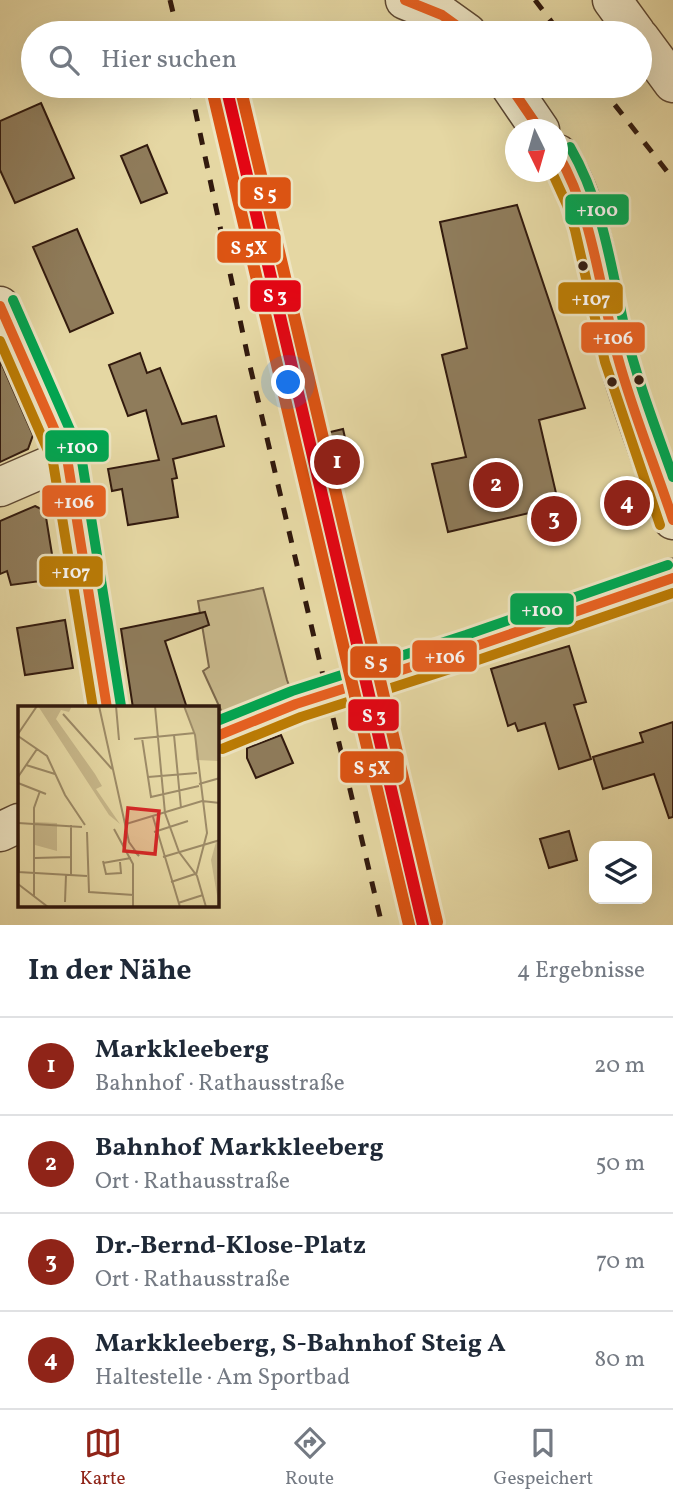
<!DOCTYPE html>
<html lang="de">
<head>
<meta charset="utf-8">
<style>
  :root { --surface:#fff; --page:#f6f6f7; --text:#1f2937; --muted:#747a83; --line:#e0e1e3; --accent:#8f2418 }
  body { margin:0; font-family:Vollkorn,serif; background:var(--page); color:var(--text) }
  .controls { position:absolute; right:21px; bottom:21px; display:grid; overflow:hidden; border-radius:14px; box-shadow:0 7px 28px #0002 }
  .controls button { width:63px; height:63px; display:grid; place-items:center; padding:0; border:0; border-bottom:2px solid var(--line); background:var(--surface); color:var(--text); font:35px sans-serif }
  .compass { position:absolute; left:505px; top:119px; width:63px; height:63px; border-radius:50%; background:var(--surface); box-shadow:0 7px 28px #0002; rotate:175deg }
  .you { position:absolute; left:289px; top:383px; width:24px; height:24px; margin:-18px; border:5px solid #fff; border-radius:50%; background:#1a73e8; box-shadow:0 0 0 10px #1a73e833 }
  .badge { display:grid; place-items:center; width:46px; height:46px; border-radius:50%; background:var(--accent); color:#fff; font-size:23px; font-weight:700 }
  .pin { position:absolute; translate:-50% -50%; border:4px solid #fff; box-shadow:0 2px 7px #0006 }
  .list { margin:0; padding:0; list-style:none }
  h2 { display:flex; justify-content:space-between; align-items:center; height:91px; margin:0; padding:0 28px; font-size:30px }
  h2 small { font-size:23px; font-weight:400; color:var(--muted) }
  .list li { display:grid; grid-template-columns:46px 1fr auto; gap:21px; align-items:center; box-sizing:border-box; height:98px; padding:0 28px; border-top:2px solid var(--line) }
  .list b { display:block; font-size:26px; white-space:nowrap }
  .list p { margin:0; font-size:23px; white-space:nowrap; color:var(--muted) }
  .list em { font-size:23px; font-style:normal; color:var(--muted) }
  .icon { flex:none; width:38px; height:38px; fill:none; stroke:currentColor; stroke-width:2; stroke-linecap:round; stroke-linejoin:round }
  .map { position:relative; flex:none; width:673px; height:925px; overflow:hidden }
  .search { position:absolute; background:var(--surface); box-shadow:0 7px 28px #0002; left:21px; right:21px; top:21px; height:77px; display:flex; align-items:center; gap:18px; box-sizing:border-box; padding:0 24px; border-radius:38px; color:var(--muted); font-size:26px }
  .sheet { height:483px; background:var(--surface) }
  nav { display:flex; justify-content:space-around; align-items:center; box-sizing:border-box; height:98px; border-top:2px solid var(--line); background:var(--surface); font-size:19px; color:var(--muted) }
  nav a { display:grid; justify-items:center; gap:4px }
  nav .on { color:var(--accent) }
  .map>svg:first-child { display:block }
</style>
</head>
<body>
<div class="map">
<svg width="673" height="925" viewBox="0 0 673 925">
  <rect width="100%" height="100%" fill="#e5d7a3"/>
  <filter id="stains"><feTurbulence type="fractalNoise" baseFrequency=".00286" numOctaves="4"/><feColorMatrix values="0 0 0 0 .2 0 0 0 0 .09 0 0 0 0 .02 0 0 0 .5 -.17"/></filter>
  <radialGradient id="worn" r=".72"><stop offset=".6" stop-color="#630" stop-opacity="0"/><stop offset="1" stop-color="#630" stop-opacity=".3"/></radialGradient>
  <!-- green -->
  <path fill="#c7b78a" stroke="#7c684c" stroke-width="2" d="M263 588 287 680 296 704 230 730 203 671 209 667 198 601Z"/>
  <!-- building -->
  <path fill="#8f7c5b" stroke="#321a0e" stroke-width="2" d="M41 103 74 178 15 203 0 170V121Z
    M147 145 167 193 141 203 121 156Z
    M517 205 585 408 539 420 559 506 448 532 432 464 466 457 442 355 467 348 440 222Z
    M77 229 113 313 70 332 33 247Z
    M140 353 147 373 160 368 182 424 216 416 224 446 173 459 177 478 172 479 178 517 128 525 122 489 112 491 108 469 159 460 146 410 128 416 109 365Z
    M0 360 33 435 28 449 0 462Z
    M343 429 349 455 328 460 322 434Z
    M35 506 45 511 56 579 11 585 7 571 0 574V521Z
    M205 612 209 625 165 641 187 708H133L121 629Z
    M65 620 73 668 25 675 17 628Z
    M569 646 586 702 574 705 591 759 559 769 545 723 518 731 515 723 508 726 491 669Z
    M673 722V817L669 818 654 774 603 789 593 757 643 742 640 733Z
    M281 735 293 763 256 778 247 758V748Z
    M569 831 577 860 549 868 540 839Z"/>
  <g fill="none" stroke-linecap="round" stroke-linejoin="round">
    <defs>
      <path id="minor" d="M405 0 442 15 467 33
        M612 0 636 33
        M640 38 673 83
        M510 86 540 130
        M558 154C595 209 600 294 618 358 633 413 655 466 673 520
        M0 306 67 458 107 708
        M0 487 67 458
        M217 736 296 704 470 648 673 578
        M0 832 19 823"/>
    </defs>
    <!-- minor casing -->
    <use href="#minor" stroke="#5f4933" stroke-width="41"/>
    <!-- minor -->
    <use href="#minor" stroke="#eee5c3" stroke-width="38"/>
    <!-- rail -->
    <path stroke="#321a0e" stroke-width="5" stroke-dasharray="12 12" stroke-linecap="butt" d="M170 0 178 33
      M535 0 560 33
      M190 86 249 362 382 925
      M600 86 673 179"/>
    <defs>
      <path id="bus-1" d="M405 0 442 15 467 33
        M510 86 540 130
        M558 154C594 217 599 289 618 358 633 413 655 466 673 520
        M0 306 67 458 107 708
        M217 736 296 704 470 648 673 578"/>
      <path id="bus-2" d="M552 172 567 205 575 230 605 362 660 525
        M0 341 53 462 93 708
        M222 749 301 717 475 661 673 593"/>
      <path id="bus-3" d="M570 147C603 204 611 267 625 330 637 380 656 429 673 477
        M13 300 81 455 121 706
        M217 721 292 691 466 635 668 565"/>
    </defs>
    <!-- bus-1 casing -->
    <use href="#bus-1" stroke="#eee5c3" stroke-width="16"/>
    <!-- bus-2 casing -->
    <use href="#bus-2" stroke="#eee5c3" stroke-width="16"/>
    <!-- bus-3 casing -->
    <use href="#bus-3" stroke="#eee5c3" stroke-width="16"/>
    <!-- bus-1 -->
    <use href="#bus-1" stroke="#e86121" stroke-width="10"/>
    <!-- bus-2 -->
    <use href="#bus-2" stroke="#bc7c04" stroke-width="10"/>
    <!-- bus-3 -->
    <use href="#bus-3" stroke="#00a651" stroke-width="10"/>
    <defs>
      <path id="rail-1" d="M226 86 423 925"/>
      <path id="rail-2" d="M212 89 409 925"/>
      <path id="rail-3" d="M240 86 437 922"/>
    </defs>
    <!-- rail-1 casing -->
    <use href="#rail-1" stroke="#eee5c3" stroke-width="18"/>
    <!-- rail-2 casing -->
    <use href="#rail-2" stroke="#eee5c3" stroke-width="18"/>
    <!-- rail-3 casing -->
    <use href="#rail-3" stroke="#eee5c3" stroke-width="18"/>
    <!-- rail-1 -->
    <use href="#rail-1" stroke="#e30614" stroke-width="12"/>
    <!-- rail-2 -->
    <use href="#rail-2" stroke="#dd5413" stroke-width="12"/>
    <!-- rail-3 -->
    <use href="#rail-3" stroke="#dd5413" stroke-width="12"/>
  </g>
  <!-- markers -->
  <g fill="#321a0e" stroke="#eee5c3" stroke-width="2.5">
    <circle cx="583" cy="266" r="6"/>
    <circle cx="639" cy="380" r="6"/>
    <circle cx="612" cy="382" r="6"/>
  </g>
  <!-- overview -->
  <g transform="translate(18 706)">
    <rect width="201" height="201" fill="#e5d7a3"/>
    <path d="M20 0H54L51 6 43 4 38 13 77 68 84 80 78 83 102 118 91 109ZM166 0H201V55L178 54 177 27ZM16 116 39 117V145L17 139ZM198 136 201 137V201L193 154Z" fill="#c7b78a"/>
    <path fill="none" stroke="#9d8b67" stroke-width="2" d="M81 0 111 136 121 150 115 144M98 0 101 34M137 0 147 107 161 146 179 170 188 201M166 0 177 29 189 127 178 169M45 8 94 63M0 28 19 0M156 29 163 102M0 30 29 50 47 89 67 119M124 32 133 91 181 80M116 33 177 27M8 59 37 68M0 71 19 43M130 71 179 67M0 77 28 88M181 78 202 72M135 111 162 201M0 117 64 121M108 118 184 95 202 97M53 119V169M96 123 115 158V201M0 125 1 167M69 126 71 186 116 189M136 126 170 115M145 151 202 134M17 152 53 151M85 155 88 168 103 167 102 156M85 157 113 152M0 166 69 170M153 176 177 168M0 178 30 201M16 190V102L22 85M47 196 48 169M160 197 185 189"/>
    <path fill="#d62828" fill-opacity="0.15" stroke="#d62828" stroke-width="3.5" d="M110 102 141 105 137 148 106 145Z"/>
    <rect width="201" height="201" fill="none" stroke="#321a0e" stroke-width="3.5"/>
  </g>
  <g stroke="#eee5c3" stroke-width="2.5">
    <rect x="239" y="176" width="53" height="34" rx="7" fill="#dd5413"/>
    <rect x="564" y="193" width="66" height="33" rx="7" fill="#00a651"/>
    <rect x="216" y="230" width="66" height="34" rx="7" fill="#dd5413"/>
    <rect x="249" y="279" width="53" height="34" rx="7" fill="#e30614"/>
    <rect x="557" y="281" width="67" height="34" rx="7" fill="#bc7c04"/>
    <rect x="580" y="321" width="66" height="33" rx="7" fill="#e86121"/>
    <rect x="44" y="429" width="66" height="34" rx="7" fill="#00a651"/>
    <rect x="41" y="484" width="66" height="34" rx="7" fill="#e86121"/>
    <rect x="38" y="555" width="66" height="33" rx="7" fill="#bc7c04"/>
    <rect x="509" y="592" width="66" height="34" rx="7" fill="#00a651"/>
    <rect x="411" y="639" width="67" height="34" rx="7" fill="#e86121"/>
    <rect x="349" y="645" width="53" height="34" rx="7" fill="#dd5413"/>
    <rect x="347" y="698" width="53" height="34" rx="7" fill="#e30614"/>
    <rect x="339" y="750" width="66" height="34" rx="7" fill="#dd5413"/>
  </g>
  <g font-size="19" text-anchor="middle" font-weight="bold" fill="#fff">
    <text x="265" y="200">S 5</text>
    <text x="597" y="216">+100</text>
    <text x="249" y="254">S 5X</text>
    <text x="275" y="302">S 3</text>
    <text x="591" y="305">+107</text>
    <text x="613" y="344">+106</text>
    <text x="77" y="453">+100</text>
    <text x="74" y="508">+106</text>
    <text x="71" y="578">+107</text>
    <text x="542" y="616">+100</text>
    <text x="445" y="663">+106</text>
    <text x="376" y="669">S 5</text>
    <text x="374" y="722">S 3</text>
    <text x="372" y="774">S 5X</text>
  </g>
  <rect width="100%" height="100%" filter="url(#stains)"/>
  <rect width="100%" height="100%" fill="url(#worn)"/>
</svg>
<div class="controls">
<button><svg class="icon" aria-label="layers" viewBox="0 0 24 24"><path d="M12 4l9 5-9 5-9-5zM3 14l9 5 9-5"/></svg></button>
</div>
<svg class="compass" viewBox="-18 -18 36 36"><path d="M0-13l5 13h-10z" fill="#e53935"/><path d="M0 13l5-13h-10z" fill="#747a83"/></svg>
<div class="you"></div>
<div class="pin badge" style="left:337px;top:462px">1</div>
<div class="pin badge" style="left:496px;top:485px">2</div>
<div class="pin badge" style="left:554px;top:519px">3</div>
<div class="pin badge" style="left:627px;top:503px">4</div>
<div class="search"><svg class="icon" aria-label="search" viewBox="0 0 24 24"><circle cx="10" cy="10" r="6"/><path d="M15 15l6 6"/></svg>Hier suchen</div>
</div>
<section class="sheet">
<h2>In der Nähe<small>4 Ergebnisse</small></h2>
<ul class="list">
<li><span class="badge">1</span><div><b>Markkleeberg</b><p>Bahnhof · Rathausstraße</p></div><em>20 m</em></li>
<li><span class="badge">2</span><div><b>Bahnhof Markkleeberg</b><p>Ort · Rathausstraße</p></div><em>50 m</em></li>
<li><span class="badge">3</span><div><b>Dr.-Bernd-Klose-Platz</b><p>Ort · Rathausstraße</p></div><em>70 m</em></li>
<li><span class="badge">4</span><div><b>Markkleeberg, S-Bahnhof Steig A</b><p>Haltestelle · Am Sportbad</p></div><em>80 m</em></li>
</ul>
</section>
<nav>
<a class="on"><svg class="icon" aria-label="map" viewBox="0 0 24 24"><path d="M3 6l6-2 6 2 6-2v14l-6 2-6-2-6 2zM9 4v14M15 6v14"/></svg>Karte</a>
<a><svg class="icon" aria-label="directions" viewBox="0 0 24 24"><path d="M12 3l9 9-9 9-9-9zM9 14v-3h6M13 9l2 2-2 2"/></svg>Route</a>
<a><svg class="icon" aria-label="saved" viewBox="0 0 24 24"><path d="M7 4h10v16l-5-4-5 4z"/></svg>Gespeichert</a>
</nav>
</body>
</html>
